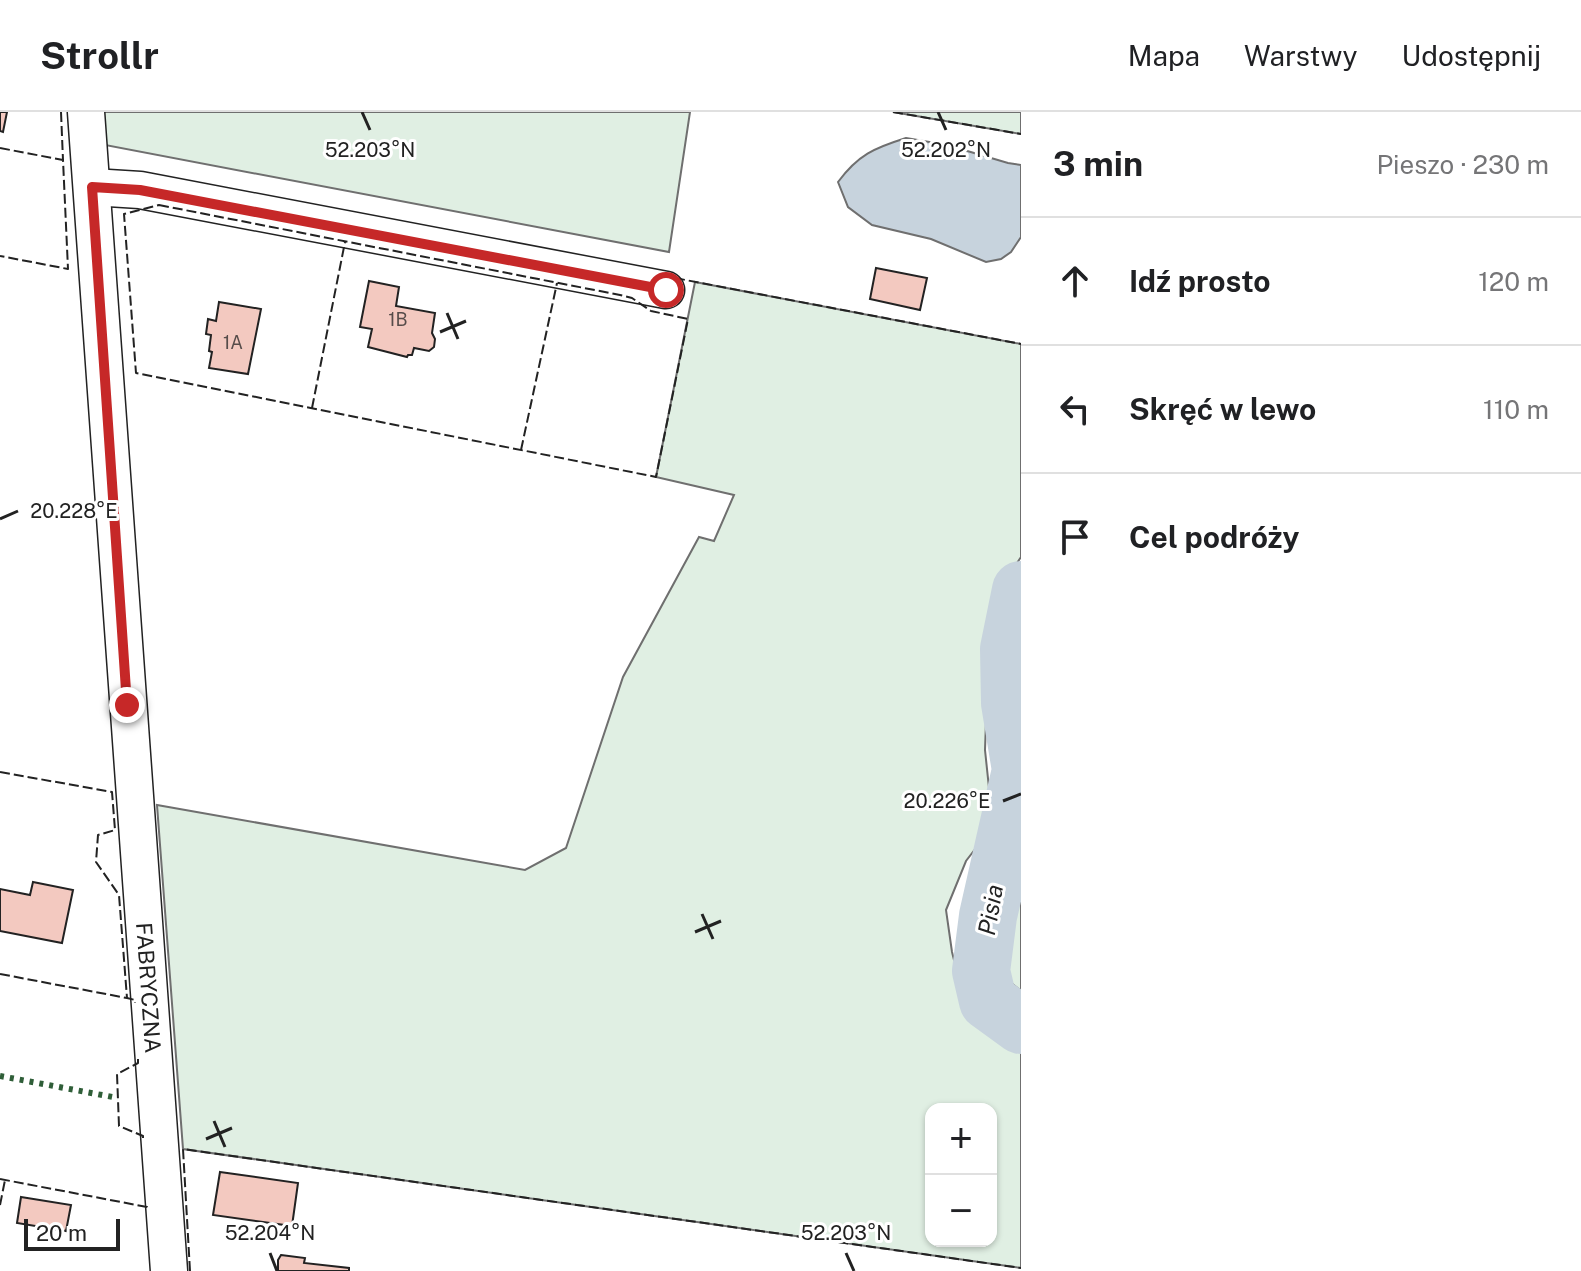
<!DOCTYPE html>
<html lang="pl">
<head>
<meta charset="utf-8">
<style>
  :root { --surface:#fff; --page:#f2f2f2; --text:#202124; --muted:#757577; --line:#e0e0e0 }
  body { margin:0; font-family:"Public Sans",sans-serif; background:var(--page); color:var(--text) }
  .controls { position:absolute; right:24px; bottom:24px; display:grid; overflow:hidden; border-radius:16px; box-shadow:0 2px 6px #0004 }
  .controls button { width:72px; height:72px; display:grid; place-items:center; padding:0; border:0; border-bottom:2px solid var(--line); background:var(--surface); color:var(--text); font:40px sans-serif }
  .scale { position:absolute; left:24px; bottom:20px; width:96px; box-sizing:border-box; padding-left:8px; border:4px solid #222; border-top:0; font-size:22px; line-height:28px; white-space:nowrap; color:#222; -webkit-text-stroke:6px #fff; paint-order:stroke }
  .stop { position:absolute; width:24px; height:24px; margin:-18px; border:6px solid #c62828; border-radius:50%; background:#fff }
  .stop.end { background:#c62828; border-color:#fff; box-shadow:0 2px 8px #0008 }
  .list { margin:0; padding:0; list-style:none }
  h2 { display:flex; justify-content:space-between; align-items:center; height:104px; margin:0; padding:0 32px; font-size:34px }
  h2 small { font-size:26px; font-weight:400; color:var(--muted) }
  .list li { display:grid; grid-template-columns:52px 1fr auto; gap:24px; align-items:center; box-sizing:border-box; height:128px; padding:0 32px; border-top:2px solid var(--line) }
  .list b { display:block; font-size:30px; white-space:nowrap }
  .list em { font-size:26px; font-style:normal; color:var(--muted) }
  .icon { flex:none; width:44px; height:44px; fill:none; stroke:currentColor; stroke-width:2; stroke-linecap:round; stroke-linejoin:round }
  .map { position:relative; flex:none; width:1021px; height:1159px; overflow:hidden }
  header { display:flex; align-items:center; gap:48px; box-sizing:border-box; height:112px; padding:0 40px; background:var(--surface); border-bottom:2px solid var(--line) }
  header strong { font-size:38px }
  nav { display:flex; gap:44px; margin-inline-start:auto; font-size:28px }
  main { display:flex }
  aside { flex:1; background:var(--surface) }
  .map>svg:first-child { display:block }
</style>
</head>
<body>
<header>
<strong>Strollr</strong>
<nav><a>Mapa</a><a>Warstwy</a><a>Udostępnij</a></nav>
</header>
<main>
<div class="map">
<svg width="1021" height="1159" viewBox="0 0 1021 1159">
  <rect width="100%" height="100%" fill="#fff"/>
  <!-- green -->
  <path fill="#e0efe3" stroke="#6f6f6f" stroke-width="2" fill-rule="evenodd" d="M103 0H690L669 140 105 33Z
    M893 0H1021V22Z
    M695 170 1021 232V445L997 481 987 582 985 638 993 714 966 749 946 798 952 840 961 876 1021 930V1156L183 1037 157 693 525 758 566 736 623 565 699 425 714 429 734 383 656 365ZM931 997H991V1129H931Z
    M1021 738V879L1004 865V830Z"/>
  <!-- water -->
  <path fill="#c7d3dd" stroke="#6f6f6f" stroke-width="2" d="M906 26 947 33 1008 51 1021 53V125L1011 140 1001 147 986 150 931 127 872 113 848 95 838 70C858 43 874 36 906 26Z"/>
  <g fill="none" stroke-linecap="round" stroke-linejoin="round">
    <!-- river -->
    <path stroke="#c7d3dd" stroke-width="58" d="M1021 478 1009 537 1010 591 1021 658 988 804 981 859 988 889 1021 913"/>
  </g>
  <!-- building -->
  <path fill="#f3c9c0" stroke="#222" stroke-width="2" d="M0 0H7L3 20 0 19Z
    M876 156 927 166 920 198 870 187Z
    M369 169 399 175 396 194 435 201 432 221 435 227 434 235 429 239 414 236 412 243H408L407 245 368 235 372 217 360 215Z
    M219 190 261 197 248 262 209 256 212 240 209 239 211 223 206 222 208 207 216 209Z
    M33 770 73 778 62 831 0 819V777L30 783Z
    M220 1060 298 1071 292 1114 213 1103Z
    M21 1085 71 1093 66 1119 17 1111Z
    M281 1143 305 1146 304 1151 349 1156V1159H278V1148Z"/>
  <g fill="none" stroke-linecap="round" stroke-linejoin="round">
    <defs>
      <g id="minor">
        <path id="s1" d="M86 0 169 1159"/>
        <path d="M92 75 140 78 666 178"/>
      </g>
    </defs>
    <!-- minor casing -->
    <use href="#minor" stroke="#222" stroke-width="39"/>
    <!-- minor -->
    <use href="#minor" stroke="#fff" stroke-width="36"/>
    <!-- hedge -->
    <path stroke="#2f5e38" stroke-width="6" stroke-dasharray="4 6" stroke-linecap="butt" d="M0 964 118 986"/>
    <!-- fence -->
    <path stroke="#222" stroke-width="2" stroke-dasharray="10 4" stroke-linecap="butt" d="M61 0 63 48
      M893 0 1021 22
      M0 36 63 48 68 157 0 144
      M159 93 620 183 632 186 651 199 688 207 656 365 136 261 124 102Z
      M675 166 1021 232
      M312 296 345 130
      M521 338 557 171
      M0 660 112 680 115 718 98 723 96 750 119 783 127 886
      M0 862 127 886 135 888V891
      M138 947V951L117 962 119 1014 143 1024V1026
      M0 1067 147 1095V1099
      M0 1093 5 1068
      M190 1159 183 1037 1021 1156"/>
  </g>
  <g fill="none" stroke-linecap="round" stroke-linejoin="round">
    <!-- route -->
    <path stroke="#c62828" stroke-width="10" d="M127 593 92 75 140 78 666 178"/>
  </g>
  <!-- ticks -->
  <path fill="none" stroke="#222" stroke-width="3" d="M362 0 370 18M938 0 946 18M447 201 458 227M440 220 466 209M0 407 18 399M1003 689 1021 682M702 802 713 827M695 820 721 809M214 1009 225 1035M206 1027 232 1016M270 1141 277 1159M846 1141 854 1159"/>
  <g text-anchor="middle" stroke-width="6" stroke-linejoin="round" paint-order="stroke">
    <!-- number labels -->
    <g font-size="18" fill="#564c4a">
      <text x="398" y="214">1B</text>
      <text x="233" y="237">1A</text>
    </g>
    <!-- street labels -->
    <g font-size="22" fill="#222" stroke="#fff">
      <text dy="8" stroke="none"><textPath href="#s1" startOffset="878">FABRYCZNA</textPath></text>
    </g>
    <!-- water labels -->
    <g font-size="24" font-style="italic" fill="#222" stroke="#fff">
      <text transform="translate(991 798) rotate(-80)" y="8">Pisia</text>
    </g>
  </g>
  <g font-size="20" text-anchor="middle" fill="#222" stroke="#fff" stroke-width="6" stroke-linejoin="round" paint-order="stroke">
    <text x="370" y="45">52.203°N</text>
    <text x="946" y="45">52.202°N</text>
    <text x="74" y="406">20.228°E</text>
    <text x="947" y="696">20.226°E</text>
    <text x="270" y="1128">52.204°N</text>
    <text x="846" y="1128">52.203°N</text>
  </g>
</svg>
<div class="controls">
<button>+</button>
<button>−</button>
</div>
<div class="scale">20 m</div>
<div class="stop" style="left:666px;top:178px"></div>
<div class="stop end" style="left:127px;top:593px"></div>
</div>
<aside>
<h2>3 min<small>Pieszo · 230 m</small></h2>
<ul class="list">
<li><svg class="icon" aria-label="ahead" viewBox="0 0 24 24"><path d="M12 20V5M6 11l6-6 6 6"/></svg><div><b>Idź prosto</b></div><em>120 m</em></li>
<li><svg class="icon" aria-label="left" viewBox="0 0 24 24"><path d="M17 20v-9H6M10 6l-5 5 5 5"/></svg><div><b>Skręć w lewo</b></div><em>110 m</em></li>
<li><svg class="icon" aria-label="arrive" viewBox="0 0 24 24"><path d="M6 21V4h12l-3 4 3 4H6"/></svg><div><b>Cel podróży</b></div></li>
</ul>
</aside>
</main>
</body>
</html>
